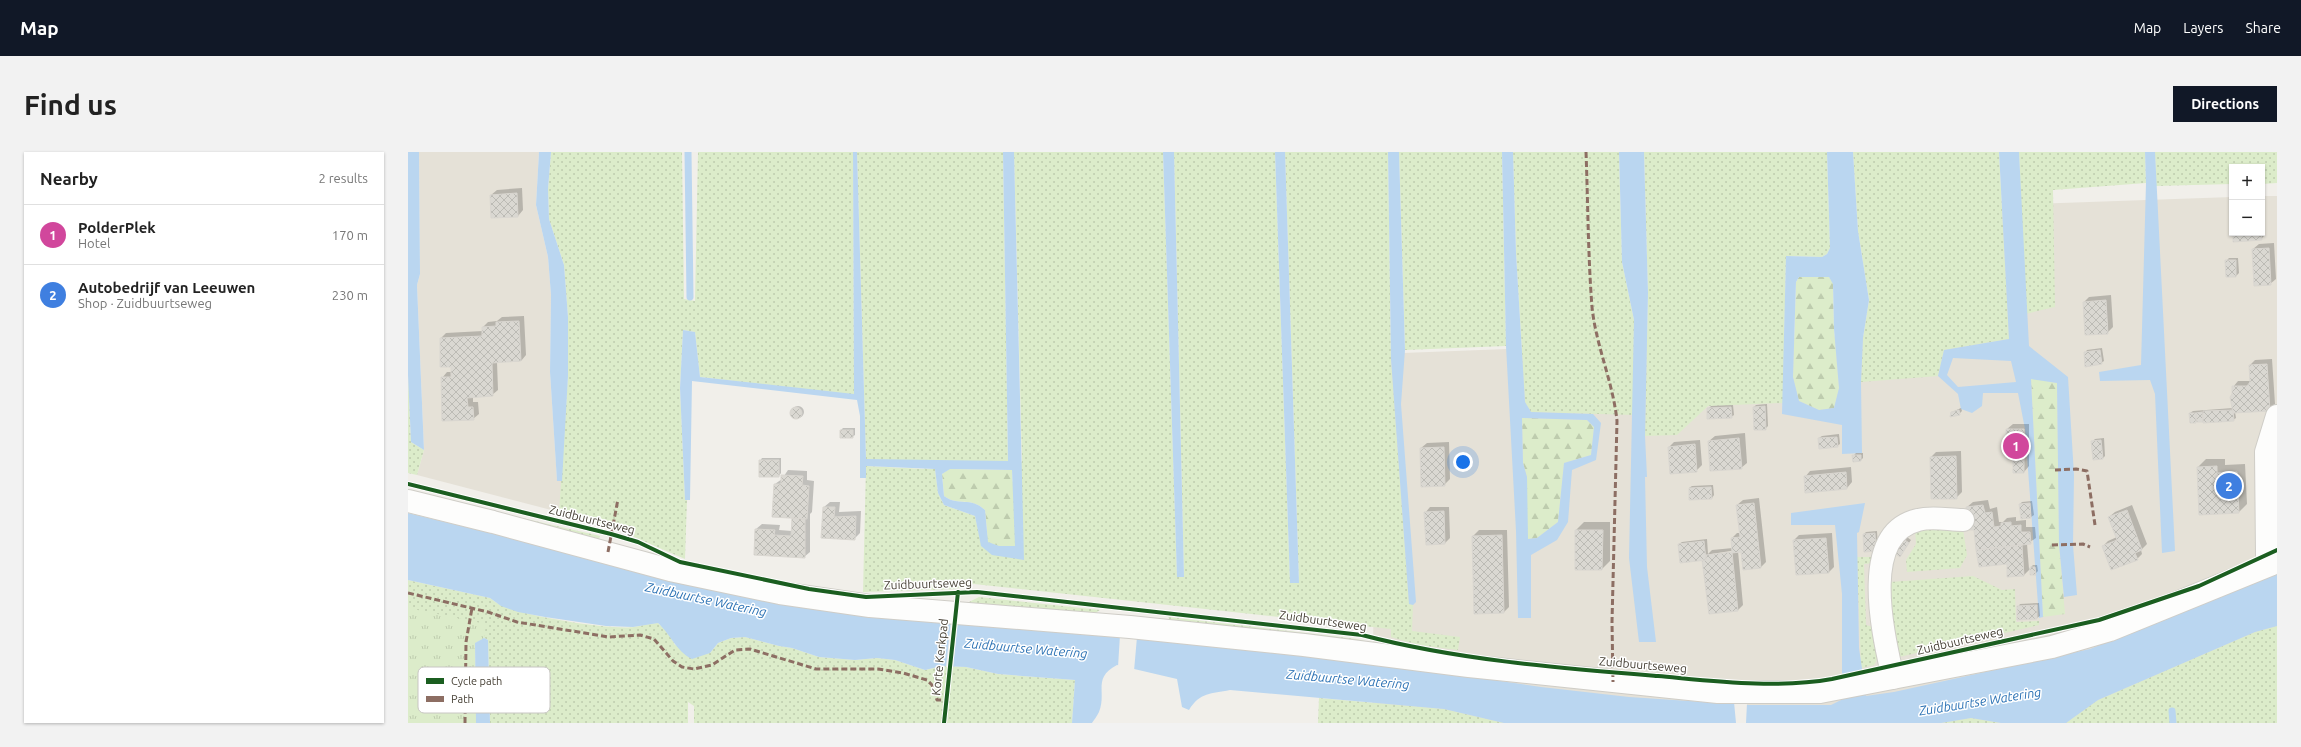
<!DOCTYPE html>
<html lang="en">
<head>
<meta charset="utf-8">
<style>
  :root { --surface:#fff; --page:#f2f2f2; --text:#222; --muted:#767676; --line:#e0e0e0; --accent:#111827 }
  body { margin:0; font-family:Ubuntu,sans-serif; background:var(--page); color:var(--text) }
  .controls { position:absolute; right:12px; top:12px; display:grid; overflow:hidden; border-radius:0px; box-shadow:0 1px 3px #0004 }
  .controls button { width:36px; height:36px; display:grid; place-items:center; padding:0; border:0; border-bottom:1px solid var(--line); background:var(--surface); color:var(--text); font:20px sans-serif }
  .you { position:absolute; left:1055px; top:310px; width:14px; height:14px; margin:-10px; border:3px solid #fff; border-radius:50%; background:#1a73e8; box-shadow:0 0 0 6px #1a73e833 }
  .badge { display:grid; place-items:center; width:26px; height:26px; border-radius:50%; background:var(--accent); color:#fff; font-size:13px; font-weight:700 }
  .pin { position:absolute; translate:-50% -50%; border:2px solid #fff; box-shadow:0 1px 4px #0006 }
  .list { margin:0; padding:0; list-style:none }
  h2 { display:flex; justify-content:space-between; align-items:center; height:52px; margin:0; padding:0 16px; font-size:17px }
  h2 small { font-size:13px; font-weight:400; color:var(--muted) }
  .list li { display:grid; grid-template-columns:26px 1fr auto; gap:12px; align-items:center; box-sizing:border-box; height:60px; padding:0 16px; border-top:1px solid var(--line) }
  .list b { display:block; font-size:15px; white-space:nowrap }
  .list p { margin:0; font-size:13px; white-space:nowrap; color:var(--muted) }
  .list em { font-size:13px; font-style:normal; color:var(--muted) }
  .map { position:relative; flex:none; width:1869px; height:571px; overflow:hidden; border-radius:0px }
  header { display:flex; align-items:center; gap:24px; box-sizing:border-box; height:56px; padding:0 20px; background:var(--accent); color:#fff }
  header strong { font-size:19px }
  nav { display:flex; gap:22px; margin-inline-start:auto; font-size:14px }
  .intro { display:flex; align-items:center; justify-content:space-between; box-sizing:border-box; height:96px; padding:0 24px }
  h1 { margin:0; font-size:28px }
  .button { padding:10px 18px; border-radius:0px; background:var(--accent); color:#fff; font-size:14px; font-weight:700 }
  main { display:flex; gap:24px; padding:0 24px }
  aside { flex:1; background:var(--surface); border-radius:0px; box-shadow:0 1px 3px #0004 }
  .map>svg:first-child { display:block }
</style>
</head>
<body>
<header>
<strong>Map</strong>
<nav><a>Map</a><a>Layers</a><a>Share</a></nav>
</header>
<div class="intro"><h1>Find us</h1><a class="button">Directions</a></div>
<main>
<aside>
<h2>Nearby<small>2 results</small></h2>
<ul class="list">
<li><span class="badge" style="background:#d1479c">1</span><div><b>PolderPlek</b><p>Hotel</p></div><em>170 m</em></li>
<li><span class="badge" style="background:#3f7fe0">2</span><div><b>Autobedrijf van Leeuwen</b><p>Shop · Zuidbuurtseweg</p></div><em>230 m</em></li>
</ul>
</aside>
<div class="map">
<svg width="1869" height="571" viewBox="0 0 1869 571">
  <defs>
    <pattern id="grass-dots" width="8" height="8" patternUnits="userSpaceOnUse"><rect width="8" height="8" fill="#dcecca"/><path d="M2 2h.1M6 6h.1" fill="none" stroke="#beccae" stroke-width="1.8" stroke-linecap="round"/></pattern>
    <pattern id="forest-firs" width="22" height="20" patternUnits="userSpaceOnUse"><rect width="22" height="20" fill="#dcecca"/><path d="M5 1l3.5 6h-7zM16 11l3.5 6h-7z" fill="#beccae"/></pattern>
    <pattern id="park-tufts" width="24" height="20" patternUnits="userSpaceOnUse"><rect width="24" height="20" fill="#dcecca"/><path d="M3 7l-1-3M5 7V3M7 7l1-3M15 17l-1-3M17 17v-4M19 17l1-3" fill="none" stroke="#beccae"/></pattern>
    <pattern id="building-cross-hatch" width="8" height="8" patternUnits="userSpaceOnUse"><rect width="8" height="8" fill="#dad8d2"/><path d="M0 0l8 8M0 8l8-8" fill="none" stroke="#bcbbb5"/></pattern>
  </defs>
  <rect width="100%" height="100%" fill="#f1efea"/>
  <!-- residential -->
  <path fill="#e5e1d7" d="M11 0H131L128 53 140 105 143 143 142 220 149 328 154 329 151 360 9 323 16 298 9 133 12 122Z
    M1854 44H1869V571H964L969 202 1596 178 1594 53 1824 45V81H1854Z"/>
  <!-- grass -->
  <path fill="url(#grass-dots)" d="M143 0H274L276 147 287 149 290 0H445L446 243 292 225 287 180 275 178 272 236 277 348H279L277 407 212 379 151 360 160 224V165L156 113 141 67 140 37Z
    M449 0H595L600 309H521L518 317H527L530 341 536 353 567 364 574 395 614 309 606 0H755L769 424 776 425 766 0H867L882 430 891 431 877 0H980L983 208 1001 451 1005 453 1004 479 1052 485 1050 498 1011 493 983 485V477L566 432 546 437 455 440 458 314 516 317 519 309 458 308Z
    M991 0H1094L1098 194 997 198Z
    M1105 0H1211L1214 110 1226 168 1225 263 1123 260 1117 250 1108 101Z
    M1236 0H1419L1422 96 1419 102 1414 105 1378 104 1375 251 1300 254 1269 283 1237 284 1240 141Z
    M1445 0H1591L1601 187 1536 198 1530 224 1453 230 1455 186 1461 148 1450 79Z
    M1611 0H1737L1738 31 1645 38 1647 155 1617 162Z
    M1747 0H1869V31L1854 32V15H1824V32L1748 34Z
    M0 223 3 290 16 298 9 323 0 321Z
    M101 363 192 384 191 387 109 368Z
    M1507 377H1555L1559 403 1552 416 1499 420 1498 408 1508 392Z
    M1449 405H1466V411L1456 412 1458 473 1468 476C1469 487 1473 504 1466 513L1453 516Z
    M1565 424 1594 438 1607 437 1608 470 1631 469V473L1491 505 1482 470V430Z
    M0 428 82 446C86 449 90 452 95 454 118 464 201 478 226 475 234 474 241 471 250 471L260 480 267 493 302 501 310 491 323 486 337 485 371 494 384 496 411 505 447 508 469 506 487 508 517 518 534 514 558 515 590 522 667 528 664 571H286V554L280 550V571H82L80 488 76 486 67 491 68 571 0 465Z
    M571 445 692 458 686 462 633 457 614 460 557 452Z
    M760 465 949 487 964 491 763 470Z
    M1869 474V571H1658L1690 548 1847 480Z
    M911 546 1036 557 1096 571H910Z
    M1563 566 1593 571H1533Z"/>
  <!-- forest -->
  <path fill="url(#forest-firs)" d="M1391 125H1421L1425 131 1426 177 1431 236 1426 256 1411 258 1391 249 1385 225 1388 130Z
    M1623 226 1649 231 1651 392 1657 462 1635 465Z
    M1114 266 1179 268 1186 275 1183 303 1156 311 1150 370 1129 386 1119 387V325L1115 311Z
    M541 317 604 318 607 394H591L580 390 577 358C562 344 551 355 536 344L534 322Z"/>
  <!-- park -->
  <path fill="url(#park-tufts)" d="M0 456 78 472 76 486 67 491 68 571H0Z"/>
  <!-- water -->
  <path fill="#bad6f0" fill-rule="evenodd" d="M0 0H11L12 122 9 133 16 298 3 290 0 223Z
    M131 0H143L140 37 141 67 156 113 160 165V224L154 329H149L142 220 143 143 140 105 128 53Z
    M445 0H449L458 307 600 309 595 0H606L616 408 584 403 573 394 567 364 536 353 530 341 527 317 458 314V326H452V264L449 248 284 229 282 348H277L272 236 275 178 287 180 292 225 446 242ZM542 317 604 318 607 394H591L580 390 577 358C562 344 551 355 536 344L534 322Z
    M755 0H766L776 425H769Z
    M867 0H877L891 431H882Z
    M980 0H991L997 198 993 252 1008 450 1005 453 1001 452 983 207Z
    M1094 0H1105L1108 101 1117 250 1123 260 1185 262 1193 271 1188 308 1164 318 1160 370 1149 388 1123 403V466H1110L1108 379 1098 194ZM1114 266 1179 268 1186 275 1183 303 1156 311 1150 370 1129 386 1120 387 1119 325 1115 311Z
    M1211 0H1236L1240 141 1237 284 1239 325H1237L1239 415 1248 490H1231L1221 406 1226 168 1214 110Z
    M1419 0H1445L1450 79 1461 148 1455 186 1453 230 1454 301 1434 302V273L1374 262 1378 104 1414 105 1419 102 1422 96ZM1391 125H1421L1425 132 1426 177 1431 236 1426 256 1411 258 1391 249 1385 225 1388 130Z
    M1591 0H1611L1621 194 1660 225 1666 323 1665 393 1669 443 1656 445 1651 392 1649 231 1623 227 1635 465 1631 466 1617 277 1610 241H1575L1574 254 1564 261 1553 257 1550 242 1530 224 1536 198 1601 187ZM1545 206 1603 209 1608 230 1550 235 1539 223Z
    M1737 0H1747L1767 399 1754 401 1747 242 1742 228 1692 229 1691 220 1733 213 1738 31Z
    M1457 351 1451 380 1449 381 1451 496 1458 544 1486 540 1682 497 1869 422V474L1847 480 1690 548 1658 571H1593L1563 566 1533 571H1096L1036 557 822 538C803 542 792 540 781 558L774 555 769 527 709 513C684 526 699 540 691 560 689 564 686 568 684 571H664L667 528 590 522 558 515 534 514 517 518 487 508 469 506 447 508 411 505 384 496 371 494 337 485 323 486 310 491 302 501 284 507C268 499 263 483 250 471L225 475 198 474 137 465 110 460 93 454 82 446 0 428V361L272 427 902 501 1133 535 1221 545 1341 553H1423L1437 546 1434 520V442L1427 373H1383V361Z
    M76 486 80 488 82 571H68L67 491Z"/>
  <!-- pier -->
  <path fill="#f1efea" d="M543 468 550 469 545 516 538 515Z
    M712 483 729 485 726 519 710 515Z
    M1326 550 1339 551 1338 571H1328Z"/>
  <!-- shadow -->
  <path fill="#0003" fill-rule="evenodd" d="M114 36 115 58 110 64 83 43 89 38Z
    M1854 71 1856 84 1853 87 1826 81H1854Z
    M1866 91 1868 127 1862 132 1845 97 1851 92Z
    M1821 106H1830L1831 121 1828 124H1819L1818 109Z
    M1703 143 1705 175 1699 181 1676 150 1681 145Z
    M116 164 118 203 113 209 89 210 90 238 84 243 65 244V250H70L71 262 65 267 34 226 39 220H44V214L33 186 38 181 75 179V175L80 170 89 169 94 165Z
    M1694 196 1696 209 1693 211 1677 201 1679 198Z
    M1864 207 1867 252 1861 258 1827 260 1828 266 1825 268 1783 270 1782 261 1785 259 1825 256V235L1830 229H1843L1842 213 1847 208Z
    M1359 252 1360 274 1357 277 1346 255 1348 253Z
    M1325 253 1326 263 1323 265 1300 257 1303 254Z
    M384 260a6 6 0 1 1 12 0a6 6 0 1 1-12 0Z
    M1553 256 1554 259 1551 262 1544 260Z
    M1605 272H1621V314L1616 320 1606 306 1599 277Z
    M435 276H447V283L444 285 433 278Z
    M1337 281 1339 311 1333 316 1301 289 1307 284Z
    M1431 282 1432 292 1429 294 1411 286 1414 284Z
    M1696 286 1697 304 1695 306 1684 290 1687 287Z
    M1292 288 1294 313 1288 319 1261 295 1266 290Z
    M1041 290 1042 327 1036 333 1013 296 1019 291Z
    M1553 299 1554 340 1548 346 1523 305 1528 300Z
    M1448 301H1455V306L1453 308 1445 304Z
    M354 306H373V321L371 324 352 309Z
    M1798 307H1817V313L1837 312 1839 352 1831 360 1790 315Z
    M1443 315 1444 330 1439 336 1398 340 1397 325 1402 319Z
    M380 318 399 319V328L406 329 404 360 402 362V400L396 405 348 377 354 372 372 373 371 378 384 379 385 365 367 332 374 327Z
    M1305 333 1306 343 1304 346 1281 336 1284 334Z
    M1351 346 1358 410 1353 415 1334 399H1330L1335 453 1330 458 1301 461 1295 409 1271 392 1274 390 1299 387 1300 402 1304 398 1325 396 1324 386 1329 381H1333L1329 353 1335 348ZM1329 398V400L1301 404 1303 402Z
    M1580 348 1582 357 1589 355 1591 370H1595L1599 366 1608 365V369L1618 368V375H1627L1628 386 1619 392 1621 417 1625 413H1629L1630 419 1627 422 1623 416 1616 423 1600 411 1572 414 1567 377 1559 355 1565 350Z
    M1624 349 1626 363 1623 365 1614 366 1612 352 1614 350Z
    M422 350H432L431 360 453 359 452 381 446 387 414 385 416 355Z
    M1724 353 1739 392 1733 398 1734 402 1729 407 1695 394 1700 389 1709 385 1701 365 1707 360Z
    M1022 355H1041L1042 386 1037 391 1017 361Z
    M1176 370H1202V409L1194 417 1168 378Z
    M1071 378H1099L1101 455 1096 460 1067 461 1065 384Z
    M1469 379 1470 396 1467 398 1456 382 1458 380Z
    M1424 381 1426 415 1421 420 1386 388 1391 383Z
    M1496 383 1503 388 1494 401Z
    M1631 451 1632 464 1629 466 1610 455 1612 452Z"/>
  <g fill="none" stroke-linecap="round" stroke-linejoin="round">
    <!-- stream -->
    <path stroke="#bad6f0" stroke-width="7" d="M280 0 282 145
      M1764 559 1765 571"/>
  </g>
  <!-- building -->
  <path fill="url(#building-cross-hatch)" stroke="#d9d6d0" d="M109 41 110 65 83 66 82 43Z
    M1825 81H1853L1854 88 1825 90Z
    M1861 96 1863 133 1846 134 1844 97Z
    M1817 108H1828V125H1818Z
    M1698 148 1700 182 1677 183 1675 150Z
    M111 169 113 209 84 211 85 244 59 246 60 255H65L66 268 34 269 33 225H43V215H32V186L74 184V175L88 174V170Z
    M1692 198 1694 212 1677 215 1676 200Z
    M1859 212 1862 259 1825 261 1822 245 1824 242V234H1839L1842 230 1841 213Z
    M1357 254 1358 278H1346L1345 255Z
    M1323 255 1324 266 1299 267V256Z
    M382 261a6 6 0 1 1 12 0a6 6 0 1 1-12 0Z
    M1551 258 1552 263 1542 265 1543 260Z
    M1825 258 1826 269 1795 271V259Z
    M1794 260 1795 270H1789L1788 261Z
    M1781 261H1788V271H1782Z
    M1598 277H1616V321H1605V307H1599Z
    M432 278H445V286H432Z
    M1429 285 1430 295 1411 297 1410 286Z
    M1331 286 1334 317 1302 319 1300 289Z
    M1693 288 1695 307 1685 308 1683 289Z
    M1287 292 1289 320 1262 322 1260 295Z
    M1036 295 1037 334 1013 335 1012 296Z
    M1444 303H1453V309L1445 310Z
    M1548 304 1549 347H1523L1522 305Z
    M351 308H371V325H351Z
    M1809 314V321L1829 320 1831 361 1791 363 1789 315Z
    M1438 320 1439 337 1397 341 1396 324Z
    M373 323 395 324 394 333 401 334 399 367 364 365 366 332H373Z
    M1303 335 1304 347 1281 348V336Z
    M1346 351 1353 416 1335 418 1333 400 1324 401 1323 386 1332 385 1328 353Z
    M1622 351 1623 366 1613 367 1611 352Z
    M1575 353 1577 361 1584 360 1586 375 1593 374V371L1603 370V374L1613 373V380H1622L1623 392 1568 398 1566 378H1561L1558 355Z
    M415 355H427L426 365 448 364 447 388 413 386Z
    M1719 358 1734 398 1727 401 1730 408 1703 418 1694 394 1709 388 1700 365Z
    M1036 359 1037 392 1018 393 1016 360Z
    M384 366 397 367V406L346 403 347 377 367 378 366 383 383 384Z
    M1167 378H1195L1194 418H1167Z
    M1467 381 1468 399 1456 400 1455 382Z
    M1094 383 1096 461 1066 462 1064 384Z
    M1493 385 1501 391 1492 405 1484 399Z
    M1418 386 1421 421 1388 423 1385 388Z
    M1296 389 1298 408 1272 411 1270 392Z
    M1614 393 1616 424 1599 425V412L1571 415 1568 398Z
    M1324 400 1330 459 1301 462 1294 408H1298V403Z
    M1622 415H1627L1628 423H1622Z
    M1629 453V467L1609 468V454Z"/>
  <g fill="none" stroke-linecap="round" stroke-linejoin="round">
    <defs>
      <path id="minor" d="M0 349 85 370 262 418 372 441 462 454 722 475 896 493 1061 514 1310 540H1412L1644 495 1702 478 1869 410
        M1862 413 1859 403 1858 300 1869 264
        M1485 526C1476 485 1450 382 1510 368 1524 364 1541 368 1555 368"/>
    </defs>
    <!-- minor casing -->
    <use href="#minor" stroke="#cfcdc7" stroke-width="24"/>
    <!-- minor -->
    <use href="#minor" stroke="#fdfdfc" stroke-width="22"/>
    <!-- quiet -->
    <path stroke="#8d6e63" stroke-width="3" stroke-dasharray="6 3" stroke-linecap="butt" d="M1178 0C1180 52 1180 104 1184 155 1188 194 1205 230 1209 269L1204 470 1205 530
      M1647 318 1668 317 1679 319 1687 373
      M1644 393 1675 392 1682 395
      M200 400 210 347
      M0 441 80 460 109 470 201 485 232 483 246 487 265 509 274 515 286 517 304 513 327 498 342 497 408 517H470L495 521 519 528 524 533 529 548H537
      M57 571 58 490 64 456"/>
    <defs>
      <path id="cycleway" d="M0 332 203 382 230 390 272 410 401 437 458 445 569 440 954 483C1049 508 1151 516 1250 524 1306 529 1368 537 1424 527L1691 468 1791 434 1869 398
        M536 571 550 440"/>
    </defs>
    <!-- cycleway casing -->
    <use href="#cycleway" stroke="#fff" stroke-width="6"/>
    <!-- cycleway -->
    <use href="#cycleway" stroke="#1b5e20" stroke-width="4"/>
  </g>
  <g text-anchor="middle" stroke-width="3" stroke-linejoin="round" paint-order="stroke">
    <!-- street labels -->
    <g font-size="12" fill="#474136" stroke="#fff">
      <text transform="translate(184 368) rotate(14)" y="4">Zuidbuurtseweg</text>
      <text transform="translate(520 432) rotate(-2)" y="4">Zuidbuurtseweg</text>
      <text transform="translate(915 469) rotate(8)" y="4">Zuidbuurtseweg</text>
      <text transform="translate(1552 489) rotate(-13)" y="4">Zuidbuurtseweg</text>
      <text transform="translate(532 505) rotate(-84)" y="4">Korte Kerkpad</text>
      <text transform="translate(1235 513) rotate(5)" y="4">Zuidbuurtseweg</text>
    </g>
    <!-- water labels -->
    <g font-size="13" font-style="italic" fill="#2d73b5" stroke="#fff">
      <text transform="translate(298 447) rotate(12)" y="5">Zuidbuurtse Watering</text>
      <text transform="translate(618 496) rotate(5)" y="5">Zuidbuurtse Watering</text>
      <text transform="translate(940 527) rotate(5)" y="5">Zuidbuurtse Watering</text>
      <text transform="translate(1572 549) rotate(-9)" y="5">Zuidbuurtse Watering</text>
    </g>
  </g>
  <!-- legend -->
  <rect x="10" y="515" width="132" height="46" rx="6" fill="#fff" stroke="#c8c6c3" stroke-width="1"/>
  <rect x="18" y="526" width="18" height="6" fill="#1b5e20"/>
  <rect x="18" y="544" width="18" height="6" fill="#8d6e63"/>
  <g font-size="11" fill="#474136">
    <text x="43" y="533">Cycle path</text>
    <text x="43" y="551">Path</text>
  </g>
</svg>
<div class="controls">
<button>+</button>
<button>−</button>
</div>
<div class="you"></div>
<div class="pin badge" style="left:1608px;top:294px;background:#d1479c">1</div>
<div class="pin badge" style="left:1821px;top:334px;background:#3f7fe0">2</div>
</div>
</main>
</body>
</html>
